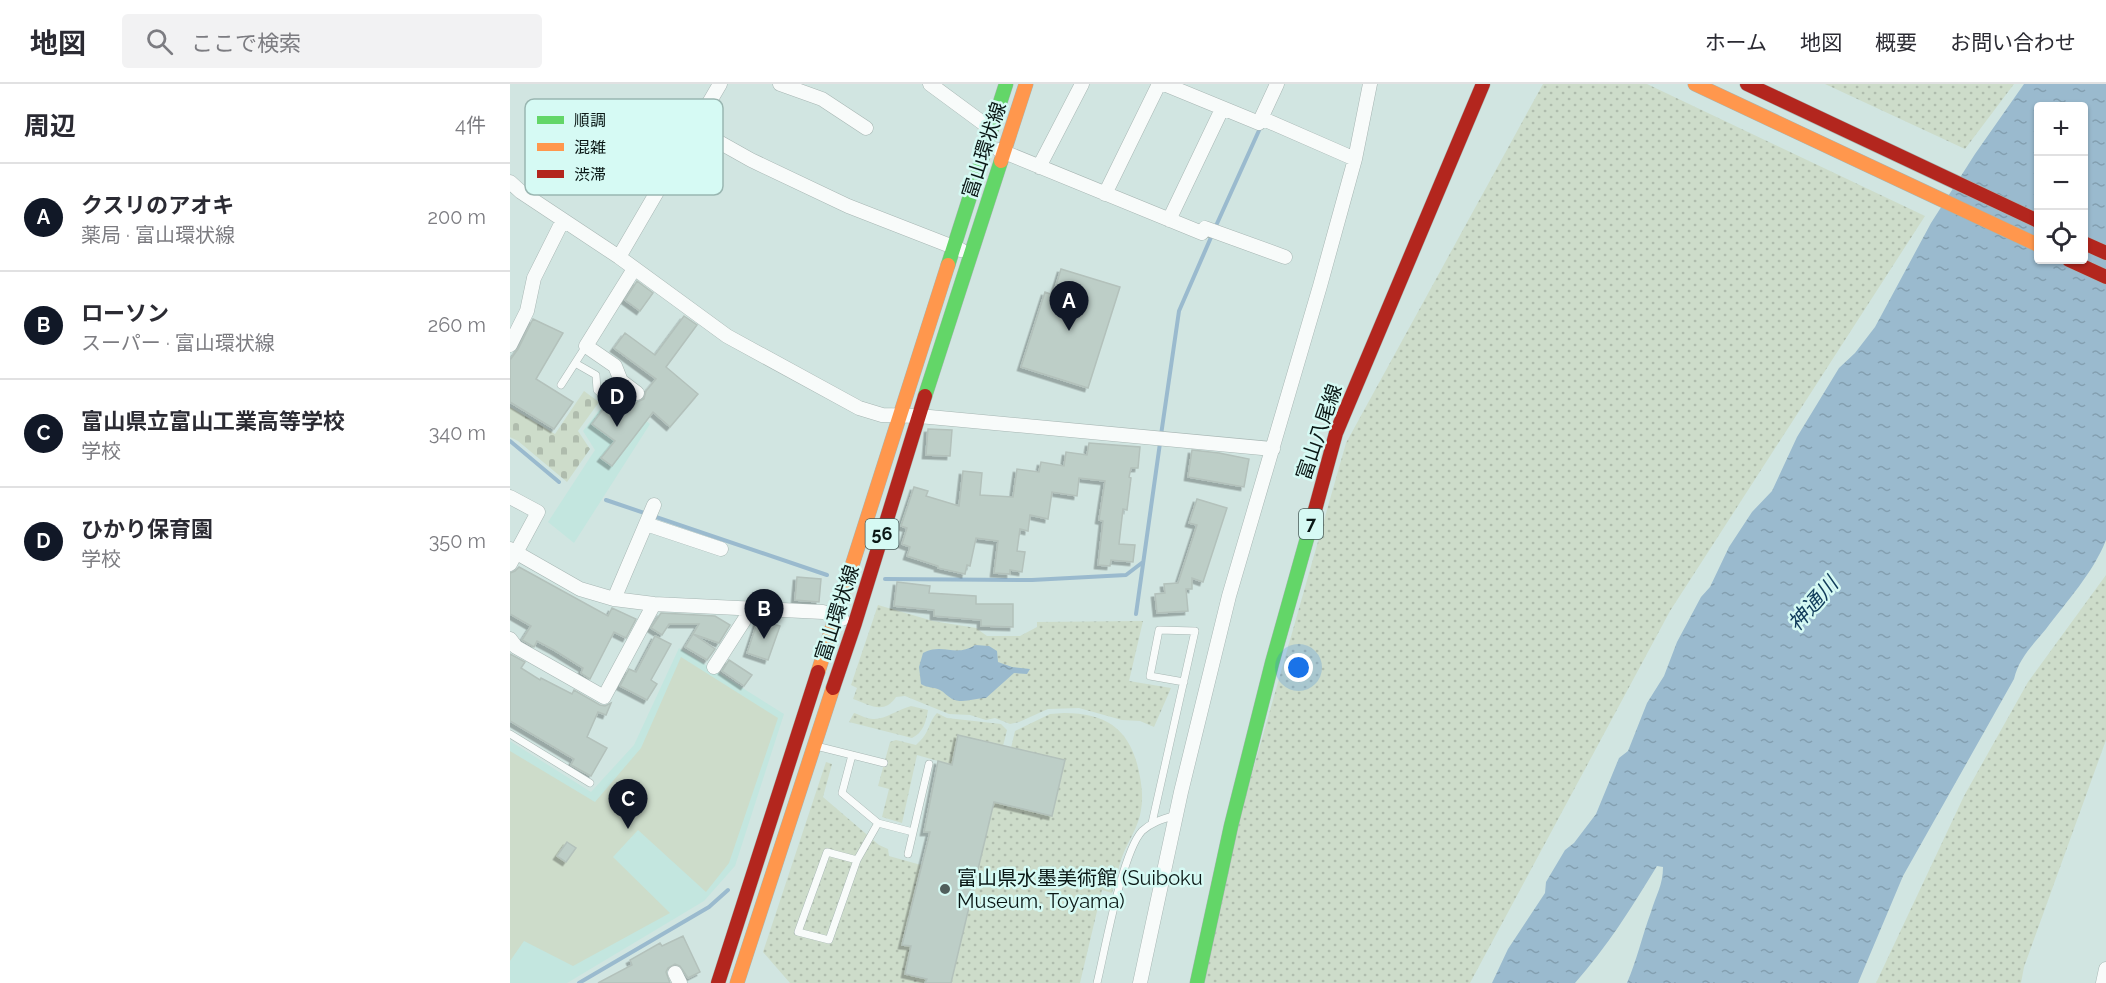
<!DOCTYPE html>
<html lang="ja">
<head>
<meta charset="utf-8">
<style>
  :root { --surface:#fff; --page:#f2f2f3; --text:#2b2b33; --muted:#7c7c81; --line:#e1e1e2; --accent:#111827 }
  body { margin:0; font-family:Raleway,"Noto Sans JP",sans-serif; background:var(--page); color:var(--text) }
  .controls { position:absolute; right:18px; top:18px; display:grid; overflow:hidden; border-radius:6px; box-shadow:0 2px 4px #0004 }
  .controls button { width:54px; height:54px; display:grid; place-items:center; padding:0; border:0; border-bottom:2px solid var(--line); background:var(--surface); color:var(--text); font:30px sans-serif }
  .you { position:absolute; left:789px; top:584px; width:21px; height:21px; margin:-15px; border:4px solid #fff; border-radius:50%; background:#1a73e8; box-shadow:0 0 0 9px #1a73e833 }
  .badge { display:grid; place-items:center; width:39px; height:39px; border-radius:50%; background:var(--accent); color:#fff; font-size:20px; font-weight:700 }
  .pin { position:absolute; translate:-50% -50px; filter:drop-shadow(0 2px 3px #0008) }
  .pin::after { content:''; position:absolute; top:32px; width:21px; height:18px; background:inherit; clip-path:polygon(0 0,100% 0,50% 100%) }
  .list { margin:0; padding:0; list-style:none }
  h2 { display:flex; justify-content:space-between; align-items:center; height:78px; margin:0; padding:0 24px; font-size:26px }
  h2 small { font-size:20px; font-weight:400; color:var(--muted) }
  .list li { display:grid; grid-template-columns:39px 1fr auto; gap:18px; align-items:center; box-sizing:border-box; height:108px; padding:0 24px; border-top:2px solid var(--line) }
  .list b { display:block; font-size:22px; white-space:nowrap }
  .list p { margin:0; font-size:20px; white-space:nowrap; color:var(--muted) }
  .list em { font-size:20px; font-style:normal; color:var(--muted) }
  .icon { flex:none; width:33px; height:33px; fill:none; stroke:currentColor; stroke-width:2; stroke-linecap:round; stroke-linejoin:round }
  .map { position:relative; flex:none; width:1596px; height:899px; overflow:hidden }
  header { display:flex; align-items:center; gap:36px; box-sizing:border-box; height:84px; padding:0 30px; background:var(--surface); border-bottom:2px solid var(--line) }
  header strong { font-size:28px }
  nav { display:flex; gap:33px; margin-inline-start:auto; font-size:21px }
  .search { width:420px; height:54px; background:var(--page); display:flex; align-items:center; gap:15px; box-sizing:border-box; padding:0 21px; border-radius:6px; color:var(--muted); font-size:22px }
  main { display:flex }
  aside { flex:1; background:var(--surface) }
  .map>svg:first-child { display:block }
</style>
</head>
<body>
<header>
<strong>地図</strong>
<div class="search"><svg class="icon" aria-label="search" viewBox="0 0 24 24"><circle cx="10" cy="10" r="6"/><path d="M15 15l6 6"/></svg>ここで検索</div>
<nav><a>ホーム</a><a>地図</a><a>概要</a><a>お問い合わせ</a></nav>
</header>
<main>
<aside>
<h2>周辺<small>4件</small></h2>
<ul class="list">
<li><span class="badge">A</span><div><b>クスリのアオキ</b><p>薬局 · 富山環状線</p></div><em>200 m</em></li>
<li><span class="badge">B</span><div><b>ローソン</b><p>スーパー · 富山環状線</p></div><em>260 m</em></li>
<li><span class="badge">C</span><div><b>富山県立富山工業高等学校</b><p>学校</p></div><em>340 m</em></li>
<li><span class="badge">D</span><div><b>ひかり保育園</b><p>学校</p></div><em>350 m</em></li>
</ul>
</aside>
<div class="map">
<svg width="1596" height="899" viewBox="0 0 1596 899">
  <defs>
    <pattern id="grass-dots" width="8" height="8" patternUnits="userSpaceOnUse" patternTransform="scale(1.5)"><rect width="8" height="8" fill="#cddcca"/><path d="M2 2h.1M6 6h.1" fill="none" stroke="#afbcad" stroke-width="1.8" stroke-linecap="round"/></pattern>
    <pattern id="cemetery-stones" width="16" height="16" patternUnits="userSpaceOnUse" patternTransform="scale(1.5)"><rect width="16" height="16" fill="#cddcca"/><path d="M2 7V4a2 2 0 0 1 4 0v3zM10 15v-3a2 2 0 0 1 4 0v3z" fill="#afbcad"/></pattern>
    <pattern id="water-ripples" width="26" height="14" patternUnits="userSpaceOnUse" patternTransform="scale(1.5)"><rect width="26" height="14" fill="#9abace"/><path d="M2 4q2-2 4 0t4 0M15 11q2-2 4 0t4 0" fill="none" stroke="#839fb0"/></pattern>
    <filter id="shadow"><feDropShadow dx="-3.5" dy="3.5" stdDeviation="0" flood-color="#0004"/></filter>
  </defs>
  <rect width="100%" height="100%" fill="#d1e5e1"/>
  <!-- built -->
  <path fill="#c3e6df" d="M102 309 140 340 64 459 38 438 85 366 73 347Z
    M169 564 274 630 225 782 194 817 57 899H0V657L81 708 124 661Z"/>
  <!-- grass -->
  <path fill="url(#grass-dots)" d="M1033 0H1137L1415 132 1160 527 960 899H694L730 732 836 359Z
    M1315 0H1504L1455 65Z
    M1596 491V656L1514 883 1511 899H1366L1454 712 1518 598Z
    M368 521 423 537 466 544 477 552H510L527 543V538L633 537 619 597 661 604 644 643 630 637 612 636 569 624 538 625 509 638 500 640 485 634 476 636 460 631 439 630 395 612 386 613C374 631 360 621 343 615L347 604 341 601Z
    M401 622 418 626C416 638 413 649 402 654L339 638 344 629C350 631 357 635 363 635 374 636 389 625 401 622Z
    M427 629 437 634 491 640 497 646 493 662 442 681 407 671 392 739 372 733 379 705 368 702 380 658 386 656 406 661C421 648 417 640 427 629Z
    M554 629C600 629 622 648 630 693 632 704 633 715 631 726 629 742 618 757 612 773 608 785 605 797 602 809L592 806 570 899H441L484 718 542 731 555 676 501 664 505 647 540 630Z
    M316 678 322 680 313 713 369 761 378 765 379 772 411 781 392 860 401 862 395 890 417 895 415 899H280L253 868Z"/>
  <!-- cemetery -->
  <path fill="url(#cemetery-stones)" d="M74 307 89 318 68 347 80 365 57 398 8 357 0 353V323L45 350Z"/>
  <!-- pitch -->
  <path fill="#cddcca" d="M171 573 268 634 219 779 196 808 128 746 103 773 160 829 63 882 14 857 0 877V667L85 718 131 664Z"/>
  <!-- water -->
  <path fill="url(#water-ripples)" fill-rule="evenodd" d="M1514 0H1596V456C1583 489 1557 517 1536 545 1522 562 1509 574 1504 595L1393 792 1348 899H1117C1127 876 1132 852 1141 828 1146 811 1153 801 1153 783L1147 782C1122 823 1097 863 1065 899H982L998 865 1035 809 1036 798 1055 766 1064 759 1086 730 1109 674 1118 667 1137 619 1154 592 1167 558 1191 513 1200 503 1219 463 1242 428 1262 407 1287 353 1329 284 1345 269 1365 243 1421 139 1465 70ZM1528 22H1574V176H1528Z
    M465 561 479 562 487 567 488 578 502 583 520 585 517 590 504 589 476 614C464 614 453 620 442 615 437 612 434 608 430 606 424 603 417 604 411 600L409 583 413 569C433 558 445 574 465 561Z"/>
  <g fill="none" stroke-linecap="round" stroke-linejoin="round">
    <!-- stream -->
    <path stroke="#9abace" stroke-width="4" d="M705 144 751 42
      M651 351 669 227 702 151
      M0 357 49 398
      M96 416 317 491
      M375 495 522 496 616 491 633 478
      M626 530 650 359
      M69 899 199 823 218 806"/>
  </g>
  <!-- building -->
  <path fill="#bdcec7" stroke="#b3c1bb" stroke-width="1.5" filter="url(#shadow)" d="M551 185 610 203 578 304 511 283 535 208 543 211Z
    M127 197 143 209 130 227 115 216Z
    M174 232 187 241 156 283 188 310 160 343 143 328 102 382 91 374 105 357 82 340 101 315 118 328 127 318 134 315 136 307 146 295 104 264 115 249 145 271Z
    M23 235 53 249 26 295 63 318 44 345 0 318V276L8 265Z
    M418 345 442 346 440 372 416 371Z
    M579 359 630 363 628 384H621L619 393 621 394 617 426 613 425 609 460 625 461 623 478 601 476 600 482 588 481 593 437 589 436 595 397 569 394 567 412 542 408 538 435 520 431 518 447 510 445 507 467 515 468 512 488 500 486V490L484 489 488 457 466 454 460 482 457 481 455 490 428 484V482L397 472 400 463 392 460 397 444 391 442 404 403 418 407 416 412 449 422 453 387 472 389 470 411 503 413 507 385 529 388 531 378 554 382 556 368 577 371Z
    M682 366 709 369 739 375 734 403 678 393Z
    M687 415 717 424 693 498 682 494V505H676L678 527 647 529 645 510 655 509 654 500 668 499 687 441 679 439Z
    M9 483 98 532 102 524 126 535 116 554 104 548 80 595 71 589 73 584 44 566 27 557 24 563 12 556 21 542 0 530V489L5 487Z
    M287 493 311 495 309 518 285 516Z
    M387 498 420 502 419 509 466 512V520H503V543L471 542V536L424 532V526L384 522Z
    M151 529 205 532 220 541 209 559 183 550 189 540H159L152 551 141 544Z
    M248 536 270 542 258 576 237 569Z
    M183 550 205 565 197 576 175 563Z
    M145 552 161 560 141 596 147 600 137 616 110 602 119 585 126 588Z
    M0 570 15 578 11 584 30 596 31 594 62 610 64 606 90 621 95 622 101 619 96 631 88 628 77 653 97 664 81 692 61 681 64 675 0 637Z
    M219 576 242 591 234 602 212 587Z
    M448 651 555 676 542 732 484 718 441 899H415L417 895 395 890 401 862 392 861 420 748H414L428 677 442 681Z
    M57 758 66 764 56 778 47 772Z
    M173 852 190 888 178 894 170 882 165 880 158 884 156 888 160 899H88L122 881 120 876 150 859 152 862Z"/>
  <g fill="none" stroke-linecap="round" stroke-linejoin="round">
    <defs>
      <path id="lane" d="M65 279 86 291 87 306 95 313
        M51 301 76 262
        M0 650 80 699
        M306 662 374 679
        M342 671 332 709 368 739 347 776 319 856 288 848 317 768 347 776
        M368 739 403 748
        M642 739C656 675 671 611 685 547L649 546 640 592 674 598
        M398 770 419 680
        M587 899C595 866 612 769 632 747 642 738 653 735 666 731"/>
      <path id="street" d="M270 0 312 15 356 44
        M420 0 481 45
        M654 0 749 39 767 0
        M751 34 845 75
        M184 44 241 76 338 122 451 166
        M489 66 692 149 695 144 775 173
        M529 83 572 0
        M0 98 11 108 109 173 217 252 349 324 372 331 409 332 763 365
        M595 110 649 0
        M659 136 712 25
        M109 173 210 0
        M124 185 76 262 105 282 111 297 127 309
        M0 261 17 227 24 194 53 136
        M0 413 28 428 0 480
        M136 440 211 465
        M0 465 70 505 104 515 144 520 313 528 332 535
        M104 515 144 421
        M0 555 6 563 94 613 144 520
        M204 583 242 524
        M165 889 170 899
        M630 899 671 708 719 512 810 202 845 75 860 0
        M1593 899 1596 885"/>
      <path id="fast" d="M438 181 496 0
        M415 312 491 77
        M687 899 721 742 762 579 805 426"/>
      <path id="slow" d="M1185 0 1528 161
        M491 77 516 0
        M308 588 438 181
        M227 899 323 604"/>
      <path id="jam" d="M1237 0 1528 137
        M1574 159 1596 169
        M1559 176 1596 193
        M805 426 826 349 973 0
        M323 604 345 539 415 312
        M208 899 308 588"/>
    </defs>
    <!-- lane casing -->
    <use href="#lane" stroke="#a7b6b3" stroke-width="8"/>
    <!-- street casing -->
    <use href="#street" stroke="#a7b6b3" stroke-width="15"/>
    <!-- fast casing -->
    <use href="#fast" stroke="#a7b6b3" stroke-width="15"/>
    <!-- slow casing -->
    <use href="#slow" stroke="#a7b6b3" stroke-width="15"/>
    <!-- jam casing -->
    <use href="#jam" stroke="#a7b6b3" stroke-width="15"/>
    <!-- lane -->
    <use href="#lane" stroke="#f8fbfa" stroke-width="7"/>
    <!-- street -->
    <use href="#street" stroke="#f8fbfa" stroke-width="14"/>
    <!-- fast -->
    <use href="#fast" stroke="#63d668" stroke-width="14"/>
    <!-- slow -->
    <use href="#slow" stroke="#ff974d" stroke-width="14"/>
    <!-- jam -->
    <use href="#jam" stroke="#b3261e" stroke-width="14"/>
  </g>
  <!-- markers -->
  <circle fill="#505f5c" stroke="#d6faf4" stroke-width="2" cx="435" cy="805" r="6"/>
  <g text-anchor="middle" stroke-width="5" stroke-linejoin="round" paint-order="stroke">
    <!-- shield labels -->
    <g fill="#d6faf4" stroke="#475b58" stroke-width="1.5">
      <rect x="789" y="425" width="24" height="30" rx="4.5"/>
      <rect x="355.5" y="435" width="33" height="30" rx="4.5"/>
    </g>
    <g font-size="18" font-weight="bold" fill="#0a1715">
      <text x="801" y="446">7</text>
      <text x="372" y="456">56</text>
    </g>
    <!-- street labels -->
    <g font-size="20" fill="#0a1715" stroke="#d6faf4">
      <text transform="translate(474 66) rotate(-72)" y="7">富山環状線</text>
      <text transform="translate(809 348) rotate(-71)" y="7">富山八尾線</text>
      <text transform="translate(327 529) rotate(-72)" y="7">富山環状線</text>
    </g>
    <!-- poi labels -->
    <g font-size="20" fill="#0a1715" stroke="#d6faf4" text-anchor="start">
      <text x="447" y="801">富山県水墨美術館 (Suiboku<tspan x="447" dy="23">Museum, Toyama)</tspan></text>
    </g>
    <!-- water labels -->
    <g font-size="21" font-style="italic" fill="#113c5b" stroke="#d6faf4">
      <text transform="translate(1303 520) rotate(-49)" y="7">神通川</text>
    </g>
  </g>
  <!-- legend -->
  <rect x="15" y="15" width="198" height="96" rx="9" fill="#d6faf4" stroke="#99b6b1" stroke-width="1.5"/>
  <rect x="27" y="32" width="27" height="8" fill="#63d668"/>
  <rect x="27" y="59" width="27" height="8" fill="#ff974d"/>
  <rect x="27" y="86" width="27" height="8" fill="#b3261e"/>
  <g font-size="16" fill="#0a1715">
    <text x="64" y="42">順調</text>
    <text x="64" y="69">混雑</text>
    <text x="64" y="96">渋滞</text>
  </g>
</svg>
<div class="controls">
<button>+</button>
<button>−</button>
<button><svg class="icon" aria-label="locate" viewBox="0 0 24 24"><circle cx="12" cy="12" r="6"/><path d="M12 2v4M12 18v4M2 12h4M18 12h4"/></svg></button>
</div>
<div class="you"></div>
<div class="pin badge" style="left:559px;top:247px">A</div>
<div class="pin badge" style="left:254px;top:555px">B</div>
<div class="pin badge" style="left:118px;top:745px">C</div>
<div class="pin badge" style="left:107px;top:343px">D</div>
</div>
</main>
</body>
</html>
